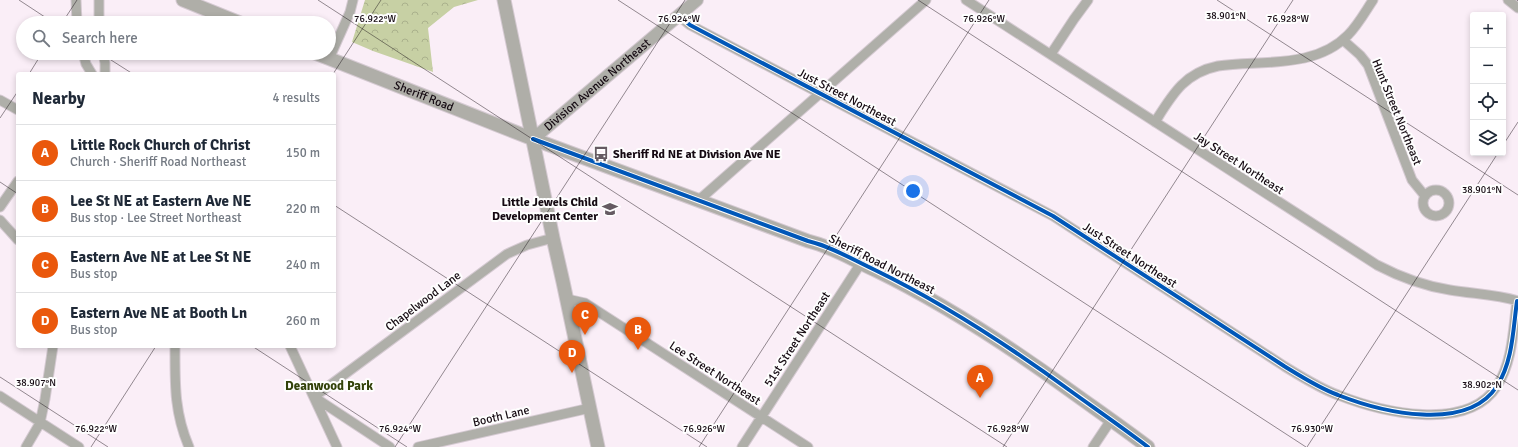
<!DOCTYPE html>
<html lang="en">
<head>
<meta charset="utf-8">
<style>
  :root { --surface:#fff; --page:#f2f2f3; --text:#1f2937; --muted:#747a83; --line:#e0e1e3; --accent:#ea580c }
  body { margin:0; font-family:Signika,sans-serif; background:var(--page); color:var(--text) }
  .controls { position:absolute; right:12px; top:12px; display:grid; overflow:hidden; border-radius:4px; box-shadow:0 2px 6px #0003 }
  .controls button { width:36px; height:36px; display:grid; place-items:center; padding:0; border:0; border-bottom:1px solid var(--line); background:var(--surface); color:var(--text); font:20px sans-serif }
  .you { position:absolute; left:913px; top:191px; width:14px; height:14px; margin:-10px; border:3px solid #fff; border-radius:50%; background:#1a73e8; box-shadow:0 0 0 6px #1a73e833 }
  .badge { display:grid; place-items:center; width:26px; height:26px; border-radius:50%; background:var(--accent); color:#fff; font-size:13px; font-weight:700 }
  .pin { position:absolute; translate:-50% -33px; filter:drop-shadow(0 1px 2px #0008) }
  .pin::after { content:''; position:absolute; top:21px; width:14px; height:12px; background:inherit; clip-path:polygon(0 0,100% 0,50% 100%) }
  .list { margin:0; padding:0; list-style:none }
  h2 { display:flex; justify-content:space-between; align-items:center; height:52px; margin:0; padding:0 16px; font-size:17px }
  h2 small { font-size:13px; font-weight:400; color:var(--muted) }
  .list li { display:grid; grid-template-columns:26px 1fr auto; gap:12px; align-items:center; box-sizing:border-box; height:56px; padding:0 16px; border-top:1px solid var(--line) }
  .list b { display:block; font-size:15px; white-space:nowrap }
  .list p { margin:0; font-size:13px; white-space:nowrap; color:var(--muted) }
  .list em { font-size:13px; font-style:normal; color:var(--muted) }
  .icon { flex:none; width:22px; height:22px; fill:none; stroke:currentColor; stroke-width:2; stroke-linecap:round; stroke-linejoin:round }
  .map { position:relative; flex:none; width:1518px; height:447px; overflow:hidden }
  .search { position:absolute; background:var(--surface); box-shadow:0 2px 6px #0003; left:16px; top:16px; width:320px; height:44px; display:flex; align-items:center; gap:10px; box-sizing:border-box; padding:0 14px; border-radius:22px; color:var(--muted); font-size:15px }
  .panel { position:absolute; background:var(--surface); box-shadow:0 2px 6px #0003; left:16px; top:72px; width:320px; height:276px; border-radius:4px }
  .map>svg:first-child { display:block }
</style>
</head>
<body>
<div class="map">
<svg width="1518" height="447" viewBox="0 0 1518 447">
  <defs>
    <pattern id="forest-crowns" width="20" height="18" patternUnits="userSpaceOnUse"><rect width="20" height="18" fill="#c7d0a4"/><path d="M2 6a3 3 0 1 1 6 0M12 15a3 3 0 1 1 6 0" fill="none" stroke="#aab18c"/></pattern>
  </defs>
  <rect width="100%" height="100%" fill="#faeef7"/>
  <!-- forest -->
  <path fill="url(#forest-crowns)" d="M365 0H478L454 7 428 28 433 72 373 51 352 42Z"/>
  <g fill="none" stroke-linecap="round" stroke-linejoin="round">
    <defs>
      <path id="minor" d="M76 0 77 23
        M966 0 1377 265C1400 277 1424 286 1450 290 1473 294 1496 294 1518 301
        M1508 0 1518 8
        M679 16 690 25 1053 216 1284 366C1302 377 1319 388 1338 395 1381 412 1467 433 1497 386 1513 361 1513 329 1517 301
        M99 23V0
        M1343 40 1360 55 1368 65 1412 180 1425 196
        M83 53 86 64 92 74
        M103 53 105 63V74
        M1051 54 1074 19 1088 0
        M329 59 350 12 353 0
        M0 100 18 110
        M1155 122C1172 95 1184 73 1218 66 1261 60 1315 69 1348 35 1358 25 1365 12 1373 0
        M1423 203a13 13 0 1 1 26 0a13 13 0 1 1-26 0Z
        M699 200 926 0
        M0 207 18 181
        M0 220 18 240
        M567 299 585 303 808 447
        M175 346C175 383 174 412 189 447
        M290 346 337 447
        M0 396 79 447
        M26 447 40 423 45 399 53 346
        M390 447 314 397 507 254 527 245 553 238
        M418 447 590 408
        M742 447 861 263
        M1093 447 1111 420"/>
      <g id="tertiary">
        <path id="s1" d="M533 139 697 0"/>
      </g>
      <g id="secondary">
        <path d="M183 0 240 23"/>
        <path d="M504 0 553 238 563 282 598 447"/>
        <path id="s2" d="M315 53 533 139 808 241C833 247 853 260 875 270 945 304 1009 346 1072 392 1097 410 1123 428 1148 447"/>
      </g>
    </defs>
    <!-- minor casing -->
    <use href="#minor" stroke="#d5cad2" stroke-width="11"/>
    <!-- tertiary casing -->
    <use href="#tertiary" stroke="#d5cad2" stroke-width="14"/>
    <!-- secondary casing -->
    <use href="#secondary" stroke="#d5cad2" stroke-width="15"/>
    <!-- minor -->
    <use href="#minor" stroke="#afafa9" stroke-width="9"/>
    <!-- tertiary -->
    <use href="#tertiary" stroke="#afafa9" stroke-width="12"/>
    <!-- secondary -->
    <use href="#secondary" stroke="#afaea8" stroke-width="13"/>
    <defs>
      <path id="cycleway" d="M679 16 690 25 1053 216 1284 366C1302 377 1319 388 1338 395 1381 412 1467 433 1497 386 1513 361 1513 329 1517 301
        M533 139 808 241C833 247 853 260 875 270 945 304 1009 346 1072 392 1097 410 1123 428 1148 447"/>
    </defs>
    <!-- cycleway casing -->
    <use href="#cycleway" stroke="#fefefe" stroke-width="6"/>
    <!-- cycleway -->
    <use href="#cycleway" stroke="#0057b8" stroke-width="4"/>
  </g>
  <!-- ticks -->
  <path fill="none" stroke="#150a12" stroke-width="1" stroke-opacity="0.45" d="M19 0 54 23M318 0 1007 447M618 0 1306 447M918 0 1518 390M1217 0 1518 195M1517 0 1518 1M62 23 77 0M100 53 133 74M29 74 42 53M333 74 381 0M0 118 18 91M1503 145 1518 122M0 182 18 194M334 205 707 447M252 346 407 447M0 377 108 447M91 447 156 346M395 447 685 0M699 447 989 0M1003 447 1293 0M1307 447 1498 153"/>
  <!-- icons -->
  <defs>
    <symbol id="bus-bare" viewBox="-9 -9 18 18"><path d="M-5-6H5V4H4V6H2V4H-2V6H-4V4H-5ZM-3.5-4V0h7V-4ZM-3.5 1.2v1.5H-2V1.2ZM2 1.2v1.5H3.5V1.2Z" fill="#655a62" stroke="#fefefe" stroke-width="2.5" paint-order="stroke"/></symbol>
    <symbol id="school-bare" viewBox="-9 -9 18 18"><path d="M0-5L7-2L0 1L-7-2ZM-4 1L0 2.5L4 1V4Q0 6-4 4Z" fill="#655a62" stroke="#fefefe" stroke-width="2.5" paint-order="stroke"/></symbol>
  </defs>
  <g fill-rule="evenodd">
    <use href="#bus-bare" x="590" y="143" width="22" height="22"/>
    <use href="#school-bare" x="599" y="198" width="22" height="22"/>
  </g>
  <g text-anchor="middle" stroke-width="4" stroke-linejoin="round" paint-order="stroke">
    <!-- street labels -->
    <g font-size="12" fill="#150a12" stroke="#fefefe">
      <text dy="4" stroke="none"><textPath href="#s1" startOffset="84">Division Avenue Northeast</textPath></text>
      <text dy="4" stroke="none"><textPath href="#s2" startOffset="117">Sheriff Road</textPath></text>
      <text transform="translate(847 97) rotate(28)" y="4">Just Street Northeast</text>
      <text transform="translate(1397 112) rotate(68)" y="4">Hunt Street Northeast</text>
      <text transform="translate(1239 163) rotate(33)" y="4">Jay Street Northeast</text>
      <text transform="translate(1130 255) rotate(33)" y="4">Just Street Northeast</text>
      <text transform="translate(882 264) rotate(27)" y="4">Sheriff Road Northeast</text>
      <text transform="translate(423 301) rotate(-37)" y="4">Chapelwood Lane</text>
      <text transform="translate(797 339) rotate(-57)" y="4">51st Street Northeast</text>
      <text transform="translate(715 373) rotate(33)" y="4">Lee Street Northeast</text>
      <text transform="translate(501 416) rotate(-13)" y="4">Booth Lane</text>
    </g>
    <!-- poi labels -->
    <g font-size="12" font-weight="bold" fill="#150a12" stroke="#fefefe" text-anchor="start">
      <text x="613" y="158">Sheriff Rd NE at Division Ave NE</text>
      <text x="598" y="206" text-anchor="end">Little Jewels Child<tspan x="598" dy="14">Development Center</tspan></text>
    </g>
    <!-- neighbourhood labels -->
    <g font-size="13" font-weight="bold" fill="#33420a" stroke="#fefefe">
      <text x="329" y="390">Deanwood Park</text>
    </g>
  </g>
  <g font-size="10" text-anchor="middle" fill="#150a12" stroke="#fefefe" stroke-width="4" stroke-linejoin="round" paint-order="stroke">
    <text x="1226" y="19">38.901°N</text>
    <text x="375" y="22">76.922°W</text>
    <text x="679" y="22">76.924°W</text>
    <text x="984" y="22">76.926°W</text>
    <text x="1288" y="22">76.928°W</text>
    <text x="1482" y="193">38.901°N</text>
    <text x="36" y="386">38.907°N</text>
    <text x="1482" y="388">38.902°N</text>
    <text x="96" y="432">76.922°W</text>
    <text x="400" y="432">76.924°W</text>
    <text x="704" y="432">76.926°W</text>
    <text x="1008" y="432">76.928°W</text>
    <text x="1312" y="432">76.930°W</text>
  </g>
</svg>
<div class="controls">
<button>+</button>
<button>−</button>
<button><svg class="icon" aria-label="locate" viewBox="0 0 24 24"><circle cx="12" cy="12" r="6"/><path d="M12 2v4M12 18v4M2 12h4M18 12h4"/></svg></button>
<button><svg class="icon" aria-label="layers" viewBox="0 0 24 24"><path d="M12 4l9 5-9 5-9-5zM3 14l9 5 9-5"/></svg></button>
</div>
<div class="you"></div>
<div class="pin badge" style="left:980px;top:398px">A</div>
<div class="pin badge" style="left:638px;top:350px">B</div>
<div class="pin badge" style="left:585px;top:335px">C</div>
<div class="pin badge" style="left:572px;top:373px">D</div>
<div class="search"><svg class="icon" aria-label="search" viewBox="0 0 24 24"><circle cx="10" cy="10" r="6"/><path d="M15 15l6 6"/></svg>Search here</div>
<section class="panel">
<h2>Nearby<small>4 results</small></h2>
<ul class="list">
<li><span class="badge">A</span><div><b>Little Rock Church of Christ</b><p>Church · Sheriff Road Northeast</p></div><em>150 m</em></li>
<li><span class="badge">B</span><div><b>Lee St NE at Eastern Ave NE</b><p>Bus stop · Lee Street Northeast</p></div><em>220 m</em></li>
<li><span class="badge">C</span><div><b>Eastern Ave NE at Lee St NE</b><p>Bus stop</p></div><em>240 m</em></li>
<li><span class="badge">D</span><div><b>Eastern Ave NE at Booth Ln</b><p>Bus stop</p></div><em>260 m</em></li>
</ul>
</section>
</div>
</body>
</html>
